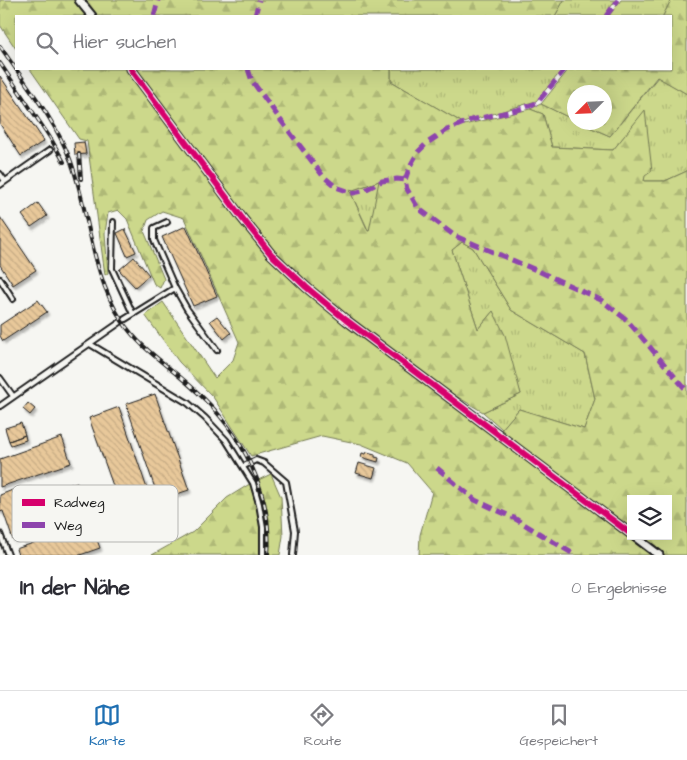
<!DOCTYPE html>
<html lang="de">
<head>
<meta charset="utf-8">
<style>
  :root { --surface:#fff; --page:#f2f2f3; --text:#2b2b33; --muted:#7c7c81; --line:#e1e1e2; --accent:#1f6fb2 }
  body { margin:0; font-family:"Architects Daughter",sans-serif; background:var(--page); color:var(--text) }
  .controls { position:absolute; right:15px; bottom:15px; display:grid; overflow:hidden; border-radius:0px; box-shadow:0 5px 20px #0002 }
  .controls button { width:45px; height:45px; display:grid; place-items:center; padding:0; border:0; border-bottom:1px solid var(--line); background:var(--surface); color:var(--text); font:25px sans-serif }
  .compass { position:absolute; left:567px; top:85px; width:45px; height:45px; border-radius:50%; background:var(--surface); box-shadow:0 5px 20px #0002; rotate:246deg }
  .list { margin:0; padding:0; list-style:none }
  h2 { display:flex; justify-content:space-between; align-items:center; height:65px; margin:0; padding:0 20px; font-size:21px }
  h2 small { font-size:16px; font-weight:400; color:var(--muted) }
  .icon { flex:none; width:28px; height:28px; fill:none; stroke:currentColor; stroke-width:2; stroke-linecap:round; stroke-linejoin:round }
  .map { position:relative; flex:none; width:687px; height:555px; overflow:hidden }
  .search { position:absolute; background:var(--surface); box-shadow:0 5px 20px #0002; left:15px; right:15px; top:15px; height:55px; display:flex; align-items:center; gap:12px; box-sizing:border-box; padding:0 18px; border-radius:0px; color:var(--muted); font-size:19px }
  .sheet { height:135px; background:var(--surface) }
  nav { display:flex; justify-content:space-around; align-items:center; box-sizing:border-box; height:70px; border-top:1px solid var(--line); background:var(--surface); font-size:14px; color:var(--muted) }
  nav a { display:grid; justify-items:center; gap:2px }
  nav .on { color:var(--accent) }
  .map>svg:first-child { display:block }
</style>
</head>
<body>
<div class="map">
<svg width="687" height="555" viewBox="0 0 687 555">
  <defs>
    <pattern id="grass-tufts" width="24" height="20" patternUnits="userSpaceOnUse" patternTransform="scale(1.25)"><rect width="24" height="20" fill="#ccd88b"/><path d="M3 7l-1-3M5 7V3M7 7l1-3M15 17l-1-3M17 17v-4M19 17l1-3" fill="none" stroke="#afb977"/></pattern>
    <pattern id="forest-firs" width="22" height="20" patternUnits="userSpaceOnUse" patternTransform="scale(1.25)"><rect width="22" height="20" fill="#ccd88b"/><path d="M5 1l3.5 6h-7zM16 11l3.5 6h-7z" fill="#afb977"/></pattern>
    <pattern id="building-back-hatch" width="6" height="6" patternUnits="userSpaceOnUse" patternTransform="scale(1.25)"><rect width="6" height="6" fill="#e8c89a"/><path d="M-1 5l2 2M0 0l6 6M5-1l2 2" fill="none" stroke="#c6ab84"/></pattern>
    <filter id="shadow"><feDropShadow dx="2" dy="3" stdDeviation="1" flood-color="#0004"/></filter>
  </defs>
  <rect width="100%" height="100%" fill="#f6f6f2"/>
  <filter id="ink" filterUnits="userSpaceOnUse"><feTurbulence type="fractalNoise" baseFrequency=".02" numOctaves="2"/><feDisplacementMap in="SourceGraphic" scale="10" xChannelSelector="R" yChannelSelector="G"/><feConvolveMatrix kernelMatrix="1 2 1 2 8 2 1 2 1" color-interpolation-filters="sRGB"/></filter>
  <g filter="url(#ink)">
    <!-- grass -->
    <path fill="url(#grass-tufts)" stroke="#747a54" d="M564 0H616L604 16H555Z
      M621 0H671L663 16H609Z
      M391 69H563L536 101 463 123 391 81Z
      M658 77 687 94V171L665 181H644L645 111 613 150 552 147 543 114 530 109 541 104 574 120V122L580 123 610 136Z
      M379 181V185L369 232 350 191Z
      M462 242 473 248 511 310 585 354 595 399 584 429 519 409 502 429 483 412 521 394 493 311 478 329 452 250Z"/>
    <!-- forest -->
    <path fill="url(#forest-firs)" stroke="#747a54" fill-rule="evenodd" d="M0 0H564L555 16H16V49L0 25Z
      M671 0H687V94L657 77 610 136 580 123 604 122V92H574V120L541 104 569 69H671V16H663Z
      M30 69H391V81L463 123 464 125 530 109 543 114 552 147 613 150 645 110 652 171 645 176 644 181H665L687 171V555H419L420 535 432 492 407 463 361 444 322 436 251 456 213 397 179 362 145 315 163 302 215 378 233 360 239 342 184 218 162 211 148 220 144 231 164 279 160 288 154 284 127 219 118 210 108 213 105 233 108 273 105 275 87 141 79 139ZM379 181 369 231H368L350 191ZM462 242 473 248 511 310 585 354 595 399 584 429 519 409 501 430 420 380 422 376 483 412 521 394 505 335 493 311 478 329 452 250ZM631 499H668V536H631Z
      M271 474 281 497 283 536 280 555H152L193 532 227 498 248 485Z"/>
    <!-- building -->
    <path fill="url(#building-back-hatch)" stroke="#1c1c1c" filter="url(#shadow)" d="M0 76 44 141 21 156 0 124Z
      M84 142 86 154 75 155 74 143Z
      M38 203 47 216 31 227 22 215Z
      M0 217 36 270 13 285 0 265Z
      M186 226 217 296 193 306 162 237Z
      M125 229 136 252 127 256 117 233Z
      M134 257 149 275 135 287 119 270Z
      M38 300 47 312 3 341 0 336V325Z
      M217 316 231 333 224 339 210 321Z
      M155 394 189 490 159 500 126 404Z
      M28 403 35 409 30 415 23 409Z
      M119 407 152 503 123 514 89 418Z
      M21 423 25 435 9 441 5 428Z
      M25 435 26 440 11 445 9 441Z
      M62 437 71 463 0 487V459Z
      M367 452 375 454V457L379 458 378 462 361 457 362 453 366 454Z
      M359 463 376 468 373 478 356 473Z
      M77 482 88 514 68 521 69 525 61 528 60 524 41 531 43 534 37 537 35 533 30 534 31 538 23 541 22 537 13 540 3 511 0 512V495L20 487 25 500 29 499 25 489 31 487 34 497Z
      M91 523 100 548 80 555H18L16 549Z"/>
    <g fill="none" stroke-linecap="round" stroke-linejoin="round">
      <defs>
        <path id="lane" d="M0 174 5 181
          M0 185 50 150
          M113 222 112 269 133 314
          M0 279 13 299
          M175 288 187 309 217 350
          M90 344 188 403 205 418 226 440 253 483 259 504 263 527V555
          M0 378 13 396
          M0 406 122 321 175 288 154 240V228L167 222
          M244 466 256 460 264 463 286 482 295 531 293 555
          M0 534 8 555"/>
        <path id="street" d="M79 0 92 16
          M131 69 242 218 271 254 306 287 346 320 631 534
          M634 536 659 555"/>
      </defs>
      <!-- lane casing -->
      <use href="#lane" stroke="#1c1c1c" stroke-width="8"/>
      <!-- street casing -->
      <use href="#street" stroke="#1c1c1c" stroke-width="11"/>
      <!-- lane -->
      <use href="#lane" stroke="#f6f6f2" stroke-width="4"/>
      <!-- street -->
      <use href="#street" stroke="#f6f6f2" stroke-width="7"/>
      <defs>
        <path id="rail" d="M0 46C24 82 54 118 70 159 90 212 90 272 122 321 141 350 171 367 196 391 242 433 273 492 268 555
          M0 63 51 139 64 162
          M79 154 81 179"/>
      </defs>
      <!-- rail casing -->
      <use href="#rail" stroke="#1c1c1c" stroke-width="4"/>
      <!-- rail -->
      <use href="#rail" stroke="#f6f6f2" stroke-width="2" stroke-dasharray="5.5" stroke-linecap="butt"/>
      <!-- quiet -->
      <path stroke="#8e44ad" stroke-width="5" stroke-dasharray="10 5" stroke-linecap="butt" d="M154 16 158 0
        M255 16 259 0
        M606 16 618 0
        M248 69 252 81 285 126 323 176 336 187 353 193 363 191 382 181 397 179 405 180
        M565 69 537 103 517 110 471 120 447 130 427 143 418 152 410 166 405 180 407 189 418 208 455 236 536 270 601 300 627 320 687 391
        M437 468 475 500 514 518 575 555"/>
      <defs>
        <path id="cycleway" d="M131 69 242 218 271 254 306 287 346 320 631 534"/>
      </defs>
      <!-- cycleway casing -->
      <use href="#cycleway" stroke="#f6f6f2" stroke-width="9"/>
      <!-- cycleway -->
      <use href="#cycleway" stroke="#d6006c" stroke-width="6"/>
    </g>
  </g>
  <!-- legend -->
  <rect x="12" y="485" width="166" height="57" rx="8" fill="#f6f6f2" stroke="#b5b5b2" stroke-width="1"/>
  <rect x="22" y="499" width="23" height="7" fill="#d6006c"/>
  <rect x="22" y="522" width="23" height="6" fill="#8e44ad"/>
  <g font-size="14" fill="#1c1c1c">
    <text x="54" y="507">Radweg</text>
    <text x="54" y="530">Weg</text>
  </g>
</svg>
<div class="controls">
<button><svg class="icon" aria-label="layers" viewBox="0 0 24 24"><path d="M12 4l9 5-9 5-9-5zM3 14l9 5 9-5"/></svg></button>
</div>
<svg class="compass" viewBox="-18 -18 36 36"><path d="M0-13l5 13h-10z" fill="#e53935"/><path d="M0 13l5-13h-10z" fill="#7c7c81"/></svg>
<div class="search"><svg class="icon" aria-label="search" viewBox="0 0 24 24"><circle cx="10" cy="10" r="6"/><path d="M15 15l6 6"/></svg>Hier suchen</div>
</div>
<section class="sheet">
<h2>In der Nähe<small>0 Ergebnisse</small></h2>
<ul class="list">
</ul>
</section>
<nav>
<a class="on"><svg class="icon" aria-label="map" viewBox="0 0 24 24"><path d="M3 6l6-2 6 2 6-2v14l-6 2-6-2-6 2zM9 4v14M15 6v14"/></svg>Karte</a>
<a><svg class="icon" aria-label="directions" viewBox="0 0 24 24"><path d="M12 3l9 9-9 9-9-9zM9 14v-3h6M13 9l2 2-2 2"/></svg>Route</a>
<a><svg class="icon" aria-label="saved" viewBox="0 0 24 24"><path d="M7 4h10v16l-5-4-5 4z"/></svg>Gespeichert</a>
</nav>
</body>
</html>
